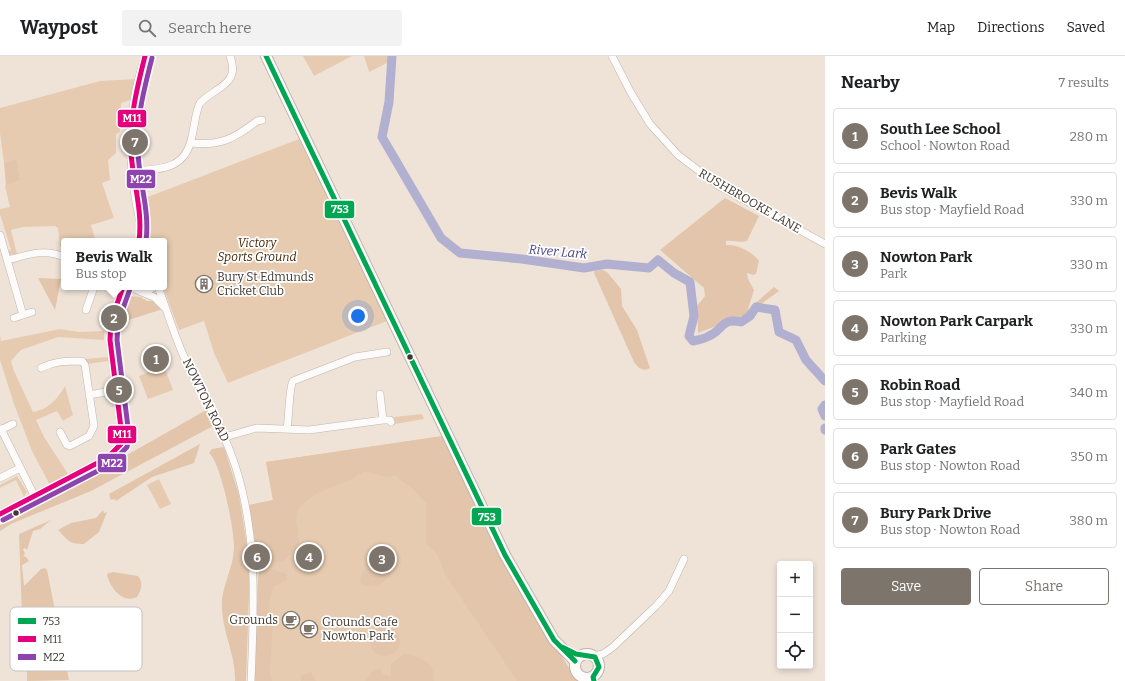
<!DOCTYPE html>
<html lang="en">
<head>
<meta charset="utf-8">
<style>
  :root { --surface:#fff; --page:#f2f2f2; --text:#202124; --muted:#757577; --line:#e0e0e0; --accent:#7d746b }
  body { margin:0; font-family:Bitter,serif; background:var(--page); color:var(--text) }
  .controls { position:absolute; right:12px; bottom:12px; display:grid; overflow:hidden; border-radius:4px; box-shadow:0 2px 6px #0003 }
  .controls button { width:36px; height:36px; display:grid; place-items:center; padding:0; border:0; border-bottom:1px solid var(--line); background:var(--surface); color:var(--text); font:20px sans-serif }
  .you { position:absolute; left:358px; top:260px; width:14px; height:14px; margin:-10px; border:3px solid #fff; border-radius:50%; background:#1a73e8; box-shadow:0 0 0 6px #1a73e833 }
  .badge { display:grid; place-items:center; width:26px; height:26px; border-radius:50%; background:var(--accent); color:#fff; font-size:13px; font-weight:700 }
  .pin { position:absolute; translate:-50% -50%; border:2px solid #fff; box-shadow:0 1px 4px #0006 }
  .popup { position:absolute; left:61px; top:182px; width:106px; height:52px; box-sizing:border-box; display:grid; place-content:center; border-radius:4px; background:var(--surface); filter:drop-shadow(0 1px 3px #0005); font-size:13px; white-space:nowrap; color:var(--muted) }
  .popup b { font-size:15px; color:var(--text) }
  .popup::after { content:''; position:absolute; left:50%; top:100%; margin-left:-8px; border:8px solid transparent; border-top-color:var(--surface) }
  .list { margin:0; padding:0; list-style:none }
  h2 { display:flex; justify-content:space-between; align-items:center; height:52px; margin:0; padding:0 16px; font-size:17px }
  h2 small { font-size:13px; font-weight:400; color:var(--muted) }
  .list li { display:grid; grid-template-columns:26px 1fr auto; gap:12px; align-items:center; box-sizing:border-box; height:56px; margin:0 8px 8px; padding:0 8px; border:1px solid var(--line); border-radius:4px }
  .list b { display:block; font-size:15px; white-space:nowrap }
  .list p { margin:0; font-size:13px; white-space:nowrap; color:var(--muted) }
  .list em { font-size:13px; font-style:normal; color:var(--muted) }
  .actions { display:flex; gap:8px; padding:12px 16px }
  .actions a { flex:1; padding:9px 0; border:1px solid var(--accent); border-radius:4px; text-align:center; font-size:14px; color:var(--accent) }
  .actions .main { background:var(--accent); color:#fff }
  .icon { flex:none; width:22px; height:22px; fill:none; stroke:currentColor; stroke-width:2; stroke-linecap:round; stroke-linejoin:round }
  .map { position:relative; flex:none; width:825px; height:625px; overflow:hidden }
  header { display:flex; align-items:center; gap:24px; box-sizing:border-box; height:56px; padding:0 20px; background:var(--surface); border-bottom:1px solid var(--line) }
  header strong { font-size:19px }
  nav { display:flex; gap:22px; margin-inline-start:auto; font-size:14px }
  .search { width:280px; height:36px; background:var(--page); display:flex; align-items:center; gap:10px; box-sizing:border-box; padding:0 14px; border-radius:4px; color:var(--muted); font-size:15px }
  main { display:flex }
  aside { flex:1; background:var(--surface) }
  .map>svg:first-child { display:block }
</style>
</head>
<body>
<header>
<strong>Waypost</strong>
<div class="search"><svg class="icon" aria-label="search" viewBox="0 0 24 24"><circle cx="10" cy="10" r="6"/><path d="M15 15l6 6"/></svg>Search here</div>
<nav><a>Map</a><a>Directions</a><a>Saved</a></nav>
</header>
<main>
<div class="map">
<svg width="825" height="625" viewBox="0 0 825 625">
  <rect width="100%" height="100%" fill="#efe3d8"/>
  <!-- green -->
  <path fill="#e6cbb0" d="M303 0H352L314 20Z
    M364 0H388L389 6 369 16Z
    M136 23 130 44 121 47 120 76 116 78V97L108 104 110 124 102 127 114 162 91 169 95 183 64 185V192L60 190 58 172 55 170 23 171 11 174 17 198 9 199 7 196 11 194 0 158V153L10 151 5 130 20 124 17 104 4 107 0 77V52L100 25Z
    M299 83 343 169 387 265 228 327 214 297 204 265 179 274 163 231 164 185H148L140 144Z
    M60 273 79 276 104 275V284L58 281 21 294 11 305 14 315 33 356C47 354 58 343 65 330L73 359 63 365 57 355 36 364 44 381 70 421 51 431 32 395 14 348 0 304V279L1 285Z
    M108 301V305L87 308 85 303Z
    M164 310 173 334 148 343 139 320Z
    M422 358 424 363 395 368 394 361Z
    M443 380 549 580 577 625H255L258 520 260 515 265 512V505C254 501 252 462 249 449L273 444 266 406Z
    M17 420 27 436 24 441 16 424 0 432V429Z
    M159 423 171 448 160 453 147 429Z"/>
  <!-- forest -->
  <path fill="#e2c5aa" d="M17 103 20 124 6 130 4 107Z
    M725 142 759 160 747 185C739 187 733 184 726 185V189C737 188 753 196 759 205L756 218 753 219 747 217 748 223 754 234 748 253 750 255 753 253 752 250 774 231 779 235 747 258 698 277 697 250 705 240 704 232 660 194Z
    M602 214 607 216 621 233 622 250 637 274 650 312 645 314 639 312 634 306 594 217 595 215Z
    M38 222 61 223 55 254Z
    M127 240 140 241 147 245H153L163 253 116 268 115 258 122 243Z
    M208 353 215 369 91 435 11 468 0 475V469L13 464Z
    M443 380 549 580 577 625H517L445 518 437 498 426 487V447C421 442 417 437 413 433 408 428 401 426 397 420L394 419 387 421 364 415C343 432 316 431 300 451 290 463 303 479 297 490 294 496 286 502 282 506 276 506 267 507 263 504 255 500 251 459 249 449L273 444 266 406Z
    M200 388 194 407 152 421 116 445 115 443 111 444 109 438Z
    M224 391 239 439 250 509 246 625H235C236 600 223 578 222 553 220 533 233 514 234 493 235 477 221 406 209 397L212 393Z
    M103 454 104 457 107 456 99 476 84 488C68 488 68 484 58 474L71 467 96 462Z
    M51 464 40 473 33 475 27 494 25 492 23 493 25 498 23 500 26 501 29 505 22 509 24 530 41 513 45 512 47 514 69 624 27 625V614L24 613 19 478Z
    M379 499 390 504C401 523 368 538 360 526L362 517Z
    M265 512 287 518V524L273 531C271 541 265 555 273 564L270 616 272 625H255L258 520 260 515Z
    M113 516 138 520C143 526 142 534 137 541 123 548 110 532 107 519L108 517Z
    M370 585a15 15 0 1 1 30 0a15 15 0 1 1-30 0Z
    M405 598 420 602 432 610 434 625H365C370 620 371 612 380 613L384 619 391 620V607Z
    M311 616 316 625H301V620Z"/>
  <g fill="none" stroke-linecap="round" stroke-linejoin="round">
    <!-- river -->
    <path stroke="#b1b0d0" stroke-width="9" d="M392 0 389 46 382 81 441 182 460 197 522 203 584 212 607 208 649 212 658 204 674 217 690 226 694 260 689 280 693 285C698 284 704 283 709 280 723 274 722 261 741 266L750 260 756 251 775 254 779 276 796 284 806 304 825 325
      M825 349 822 353 825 360
      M825 372V374"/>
    <defs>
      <path id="minor" d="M145 0C141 15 136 30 134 45 127 91 132 141 145 185
        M612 0 631 37 650 68 678 99 719 130 825 188
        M191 87C220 90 234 83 257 65L262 64
        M132 115C161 113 186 114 192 80 195 69 195 57 200 47 215 31 241 29 230 0
        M0 179 23 259
        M8 204C27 199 45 192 64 201
        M131 231 144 237 154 231
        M158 231C168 256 175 283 187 307 204 341 223 373 235 409 258 479 254 552 251 625
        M144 237 154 241 164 251
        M86 254 94 231
        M14 262 32 256
        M41 312C55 305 66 305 82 305L85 309 94 370 89 380 70 390 67 389 60 376
        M380 338 383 364
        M89 339 116 334
        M287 372C289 362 289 331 293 325L355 301 387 296
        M1 373 34 439
        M0 374 13 368
        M225 381 256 372 309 374 383 364H390L391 366
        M0 422 20 412
        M0 458 107 402 114 396 121 388 122 380 110 284 111 265 123 231
        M594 600 603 598 613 591 656 550 669 535 684 503"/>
      <path id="highway" d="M266 0 505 499 554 584 575 605
        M575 610a12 12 0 1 1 24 0a12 12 0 1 1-24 0Z"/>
    </defs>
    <!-- minor casing -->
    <use href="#minor" stroke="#beb5ac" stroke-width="8"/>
    <!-- highway casing -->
    <use href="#highway" stroke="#beb5ac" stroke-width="12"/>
    <!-- minor -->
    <use href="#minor" stroke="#fdfbf9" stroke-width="7"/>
    <!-- highway -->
    <use href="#highway" stroke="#fdfbf9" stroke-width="10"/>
    <defs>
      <path id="bus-1" d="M266 0 505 499 554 584 575 605
        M562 591 576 598 595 601 599 611 593 621 594 625"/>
      <path id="bus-2" d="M139 185C143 155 133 126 131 97 129 64 137 32 145 0
        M0 458 107 402 121 388 122 380 110 284 111 265 123 231"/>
      <path id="bus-3" d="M146 185C150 155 139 126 138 96 136 64 144 33 152 2
        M3 464 111 408 127 391 129 379 117 284 118 266 130 233"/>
    </defs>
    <!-- bus-1 casing -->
    <use href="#bus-1" stroke="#fff" stroke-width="8"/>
    <!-- bus-2 casing -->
    <use href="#bus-2" stroke="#fff" stroke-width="8"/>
    <!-- bus-3 casing -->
    <use href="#bus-3" stroke="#fff" stroke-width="8"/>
    <!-- bus-1 -->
    <use href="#bus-1" stroke="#00a651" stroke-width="5"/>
    <!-- bus-2 -->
    <use href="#bus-2" stroke="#e5007d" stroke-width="5"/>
    <!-- bus-3 -->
    <use href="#bus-3" stroke="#8e44ad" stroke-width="5"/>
  </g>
  <!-- icons -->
  <defs>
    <symbol id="building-ring" viewBox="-11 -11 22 22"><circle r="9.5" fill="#fff" stroke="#7d746b" stroke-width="1.5"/><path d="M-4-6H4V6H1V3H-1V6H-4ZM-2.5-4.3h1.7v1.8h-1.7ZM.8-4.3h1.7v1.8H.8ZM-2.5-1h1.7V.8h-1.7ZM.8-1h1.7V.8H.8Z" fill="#7d746b"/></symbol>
    <symbol id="cafe-ring" viewBox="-11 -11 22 22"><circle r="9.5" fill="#fff" stroke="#7d746b" stroke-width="1.5"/><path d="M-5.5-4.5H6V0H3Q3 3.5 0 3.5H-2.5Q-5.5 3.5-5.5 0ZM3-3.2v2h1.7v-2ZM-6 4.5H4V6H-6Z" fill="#7d746b"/></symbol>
  </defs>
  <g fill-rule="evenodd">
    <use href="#building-ring" x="194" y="218" width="20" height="20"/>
    <use href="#cafe-ring" x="281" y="554" width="20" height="20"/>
    <use href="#cafe-ring" x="299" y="563" width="20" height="20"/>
  </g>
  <!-- markers -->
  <g fill="#403830" stroke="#fff" stroke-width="1.5">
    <circle cx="410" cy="301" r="3.5"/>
    <circle cx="16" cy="457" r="3.5"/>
  </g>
  <g text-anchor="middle" stroke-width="3.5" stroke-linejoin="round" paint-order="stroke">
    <!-- street labels -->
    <g font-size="12" fill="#403830" stroke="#fff">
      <text transform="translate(750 145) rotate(30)" y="4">RUSHBROOKE LANE</text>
      <text transform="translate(206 344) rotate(64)" y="4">NOWTON ROAD</text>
    </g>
    <!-- park labels -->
    <g font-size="12" font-style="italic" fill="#452806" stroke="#fff">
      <text x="257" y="191">Victory<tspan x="257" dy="14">Sports Ground</tspan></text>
    </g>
    <!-- poi labels -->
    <g font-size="12" fill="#403830" stroke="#fff" text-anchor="start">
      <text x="217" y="225">Bury St Edmunds<tspan x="217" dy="14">Cricket Club</tspan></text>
      <text x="278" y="568" text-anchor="end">Grounds</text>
      <text x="322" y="570">Grounds Cafe<tspan x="322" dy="14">Nowton Park</tspan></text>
    </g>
    <!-- water labels -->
    <g font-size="13" font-style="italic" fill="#464687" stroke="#fff">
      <text transform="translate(558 195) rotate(5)" y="5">River Lark</text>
    </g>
  </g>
  <!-- legend -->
  <rect x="10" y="551" width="132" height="64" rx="6" fill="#fff" stroke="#c6c3c1" stroke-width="1"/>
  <rect x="18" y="562" width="18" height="6" fill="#00a651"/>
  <rect x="18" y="580" width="18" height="6" fill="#e5007d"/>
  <rect x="18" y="598" width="18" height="6" fill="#8e44ad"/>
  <g font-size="11" fill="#403830">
    <text x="43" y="569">753</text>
    <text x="43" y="587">M11</text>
    <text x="43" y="605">M22</text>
  </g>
  <g stroke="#fff" stroke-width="1.5">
    <rect x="117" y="53" width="30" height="19" rx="4" fill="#e5007d"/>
    <rect x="126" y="113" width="30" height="20" rx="4" fill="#8e44ad"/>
    <rect x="324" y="144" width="31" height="19" rx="4" fill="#00a651"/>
    <rect x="107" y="369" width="30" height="19" rx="4" fill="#e5007d"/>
    <rect x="97" y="397" width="30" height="20" rx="4" fill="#8e44ad"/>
    <rect x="471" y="451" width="31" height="19" rx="4" fill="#00a651"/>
  </g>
  <g font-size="11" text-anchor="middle" font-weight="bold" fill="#fff">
    <text x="132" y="66">M11</text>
    <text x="141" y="127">M22</text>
    <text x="340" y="157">753</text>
    <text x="122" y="382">M11</text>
    <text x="112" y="411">M22</text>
    <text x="487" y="465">753</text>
  </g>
</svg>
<div class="controls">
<button>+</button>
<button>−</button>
<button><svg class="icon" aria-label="locate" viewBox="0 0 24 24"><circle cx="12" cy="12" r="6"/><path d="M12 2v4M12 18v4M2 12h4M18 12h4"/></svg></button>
</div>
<div class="you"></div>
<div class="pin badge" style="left:156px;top:303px">1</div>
<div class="pin badge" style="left:114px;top:262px">2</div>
<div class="popup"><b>Bevis Walk</b>Bus stop</div>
<div class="pin badge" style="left:382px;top:503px">3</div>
<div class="pin badge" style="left:309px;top:501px">4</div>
<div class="pin badge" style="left:119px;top:334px">5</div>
<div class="pin badge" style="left:257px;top:501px">6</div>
<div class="pin badge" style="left:135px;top:86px">7</div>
</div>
<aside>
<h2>Nearby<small>7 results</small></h2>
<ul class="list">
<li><span class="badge">1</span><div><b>South Lee School</b><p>School · Nowton Road</p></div><em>280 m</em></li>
<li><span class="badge">2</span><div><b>Bevis Walk</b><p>Bus stop · Mayfield Road</p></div><em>330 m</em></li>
<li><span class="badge">3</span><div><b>Nowton Park</b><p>Park</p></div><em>330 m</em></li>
<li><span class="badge">4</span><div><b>Nowton Park Carpark</b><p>Parking</p></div><em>330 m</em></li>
<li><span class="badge">5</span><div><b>Robin Road</b><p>Bus stop · Mayfield Road</p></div><em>340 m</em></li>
<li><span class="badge">6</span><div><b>Park Gates</b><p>Bus stop · Nowton Road</p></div><em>350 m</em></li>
<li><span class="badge">7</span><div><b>Bury Park Drive</b><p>Bus stop · Nowton Road</p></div><em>380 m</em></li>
</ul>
<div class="actions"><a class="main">Save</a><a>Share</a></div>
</aside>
</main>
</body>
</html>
